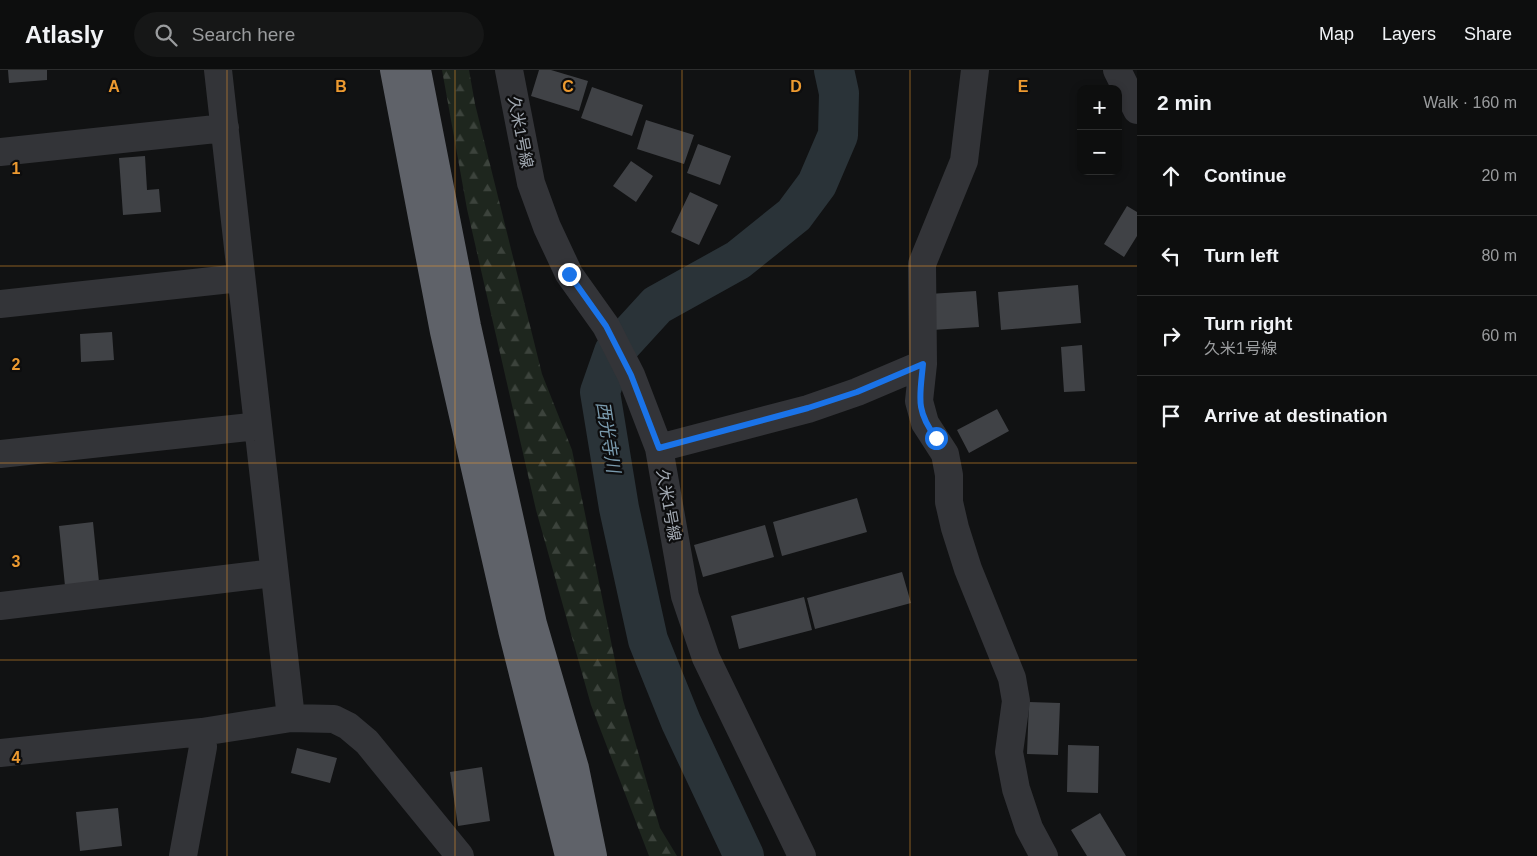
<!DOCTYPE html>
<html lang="en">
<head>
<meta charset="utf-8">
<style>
  :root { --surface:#0d0e0e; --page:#161717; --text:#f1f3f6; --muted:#9a9c9e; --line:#2d2e2e }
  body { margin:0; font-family:Helvetica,"Noto Sans JP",sans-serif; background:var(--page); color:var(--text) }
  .controls { position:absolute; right:15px; top:15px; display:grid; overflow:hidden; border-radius:10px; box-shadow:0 2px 8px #0003 }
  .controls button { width:45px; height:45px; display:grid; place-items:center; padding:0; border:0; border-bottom:1px solid var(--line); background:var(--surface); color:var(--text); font:25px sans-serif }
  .stop { position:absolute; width:15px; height:15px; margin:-11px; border:4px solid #1a73e8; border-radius:50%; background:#fff }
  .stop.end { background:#1a73e8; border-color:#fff; box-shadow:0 1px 5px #0008 }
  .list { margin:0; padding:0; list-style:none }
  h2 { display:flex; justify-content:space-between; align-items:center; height:65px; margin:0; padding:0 20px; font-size:21px }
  h2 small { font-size:16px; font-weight:400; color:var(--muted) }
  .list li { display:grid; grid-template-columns:32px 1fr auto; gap:15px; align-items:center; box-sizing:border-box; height:80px; padding:0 20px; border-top:1px solid var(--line) }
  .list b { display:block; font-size:19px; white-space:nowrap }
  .list p { margin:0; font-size:16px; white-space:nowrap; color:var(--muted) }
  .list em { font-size:16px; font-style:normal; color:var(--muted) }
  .icon { flex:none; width:28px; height:28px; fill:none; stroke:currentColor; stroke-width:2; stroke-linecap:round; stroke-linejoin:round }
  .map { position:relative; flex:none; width:1137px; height:786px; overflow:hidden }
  header { display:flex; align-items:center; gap:30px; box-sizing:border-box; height:70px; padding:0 25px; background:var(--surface); border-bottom:1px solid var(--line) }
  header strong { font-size:24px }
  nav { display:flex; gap:28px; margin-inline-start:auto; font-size:18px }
  .search { width:350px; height:45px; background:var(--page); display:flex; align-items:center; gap:12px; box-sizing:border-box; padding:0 18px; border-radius:28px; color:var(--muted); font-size:19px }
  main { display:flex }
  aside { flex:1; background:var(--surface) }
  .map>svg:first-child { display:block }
</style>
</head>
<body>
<header>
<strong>Atlasly</strong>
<div class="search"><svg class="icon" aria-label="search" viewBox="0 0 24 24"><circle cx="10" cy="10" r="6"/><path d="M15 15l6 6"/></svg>Search here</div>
<nav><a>Map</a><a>Layers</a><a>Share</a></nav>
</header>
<main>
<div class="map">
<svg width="1137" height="786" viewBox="0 0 1137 786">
  <defs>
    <pattern id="forest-firs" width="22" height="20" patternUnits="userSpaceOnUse" patternTransform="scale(1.25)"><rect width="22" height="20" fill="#1e261e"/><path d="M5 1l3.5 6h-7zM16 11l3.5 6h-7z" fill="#3c433c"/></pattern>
  </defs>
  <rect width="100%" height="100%" fill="#111213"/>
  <!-- forest -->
  <path fill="url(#forest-firs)" d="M442 0H469L475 34 542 304 572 380 623 630 660 758 677 786H649L591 635 536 440 467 139Z"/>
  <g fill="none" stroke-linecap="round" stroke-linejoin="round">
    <!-- river -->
    <path stroke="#2a3338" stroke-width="40" d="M744 786 681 652 648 570 619 438 600 322 614 282 657 235 738 190 794 145 817 114 838 65 839 23 834 0"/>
  </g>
  <!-- building -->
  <path fill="#404246" d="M8 0H47V10L9 13Z
    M539 0H551L588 11 579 41 531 26Z
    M592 17 643 35 632 66 581 48Z
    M646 50 694 65 684 94 637 79Z
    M698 74 731 86 720 115 687 103Z
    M145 86 147 120 159 119 161 142 123 145 119 88Z
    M631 91 653 106 636 132 613 116Z
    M690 122 718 135 699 175 671 162Z
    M1127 136 1137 142V166L1124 187 1104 174Z
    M1078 215 1081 253 1001 260 998 222Z
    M976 221 979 257 932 260 929 224Z
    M112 262 114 290 81 292 80 264Z
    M1082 275 1085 321 1064 322 1061 277Z
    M997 339 1009 361 969 383 957 360Z
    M857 428 867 462 782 486 773 452Z
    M93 452 99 512 65 516 59 456Z
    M765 455 774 487 703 507 694 475Z
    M902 502 911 533 815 559 807 528Z
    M804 527 812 560 739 579 731 546Z
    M1029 632 1060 633 1058 685 1027 684Z
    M1068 675 1099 676 1098 723 1067 722Z
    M297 678 337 688 330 713 291 703Z
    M482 697 490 751 458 756 450 702Z
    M118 738 122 776 80 781 76 742Z
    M1100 743 1126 786H1087L1071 760Z"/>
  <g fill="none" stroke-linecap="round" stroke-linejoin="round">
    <!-- minor -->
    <path stroke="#333438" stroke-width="28" d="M218 0 291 648
      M509 0 531 113 547 157 569 204 606 256 631 305 659 378 685 526 706 588 802 786
      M975 0 964 91 922 194 923 294 919 331 925 353 945 384 949 405V432L955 458 968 499 1012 608 1016 631 1009 682 1016 719 1029 758 1044 786
      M1117 0 1137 40
      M0 82 225 58
      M0 234 240 208
      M659 378 808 339 857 322 923 294
      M0 384 258 356
      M0 536 273 503
      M0 683 202 662 291 648 334 649 348 656 367 672 460 786
      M183 786 203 677 202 662"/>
    <!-- highway -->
    <path stroke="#5f6269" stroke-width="28" d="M394 0 444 262 512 560 569 786
      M417 0 467 256 533 554 575 698 593 786"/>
  </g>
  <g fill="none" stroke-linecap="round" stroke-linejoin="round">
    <!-- route -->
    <path stroke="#1a73e8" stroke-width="6" d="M569 204 606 256 631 305 659 378 808 338 857 322 923 294C920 327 915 340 936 368"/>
  </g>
  <!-- grid -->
  <path fill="none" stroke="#ed9a30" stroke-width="1" stroke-opacity="0.55" d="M227 0V786M455 0V786M682 0V786M910 0V786M0 196H1137M0 393H1137M0 590H1137"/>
  <g text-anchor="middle" stroke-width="4.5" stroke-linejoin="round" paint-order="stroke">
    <!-- street labels -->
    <g font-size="16" fill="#a3aab3" stroke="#0d0d0e">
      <text transform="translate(521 62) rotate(79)" y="6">久米1号線</text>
      <text transform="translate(669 435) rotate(80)" y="6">久米1号線</text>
    </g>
    <!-- water labels -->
    <g font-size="18" font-style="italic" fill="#7a9bae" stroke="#0d0d0e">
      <text transform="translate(608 367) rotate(81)" y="6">西光寺川</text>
    </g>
  </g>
  <g font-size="16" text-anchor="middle" font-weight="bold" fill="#ed9a30" stroke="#0d0d0e" stroke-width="4.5" stroke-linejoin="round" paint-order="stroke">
    <text x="114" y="22">A</text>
    <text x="341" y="22">B</text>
    <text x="568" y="22">C</text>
    <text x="796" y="22">D</text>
    <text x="1023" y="22">E</text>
    <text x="16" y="104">1</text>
    <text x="16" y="300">2</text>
    <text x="16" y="497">3</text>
    <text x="16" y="693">4</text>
  </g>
</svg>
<div class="controls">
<button>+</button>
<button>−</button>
</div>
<div class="stop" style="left:936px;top:368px"></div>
<div class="stop end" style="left:569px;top:204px"></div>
</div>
<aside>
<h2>2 min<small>Walk · 160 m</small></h2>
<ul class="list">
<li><svg class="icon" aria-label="ahead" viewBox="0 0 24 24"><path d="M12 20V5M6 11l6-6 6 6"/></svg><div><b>Continue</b></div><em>20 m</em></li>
<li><svg class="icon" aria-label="left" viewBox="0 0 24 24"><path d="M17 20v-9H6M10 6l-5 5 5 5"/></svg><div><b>Turn left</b></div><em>80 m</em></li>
<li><svg class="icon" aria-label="right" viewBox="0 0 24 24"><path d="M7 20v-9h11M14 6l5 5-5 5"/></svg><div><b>Turn right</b><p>久米1号線</p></div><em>60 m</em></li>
<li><svg class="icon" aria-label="arrive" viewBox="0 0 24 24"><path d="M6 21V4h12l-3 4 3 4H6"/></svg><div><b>Arrive at destination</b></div></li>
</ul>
</aside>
</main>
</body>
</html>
